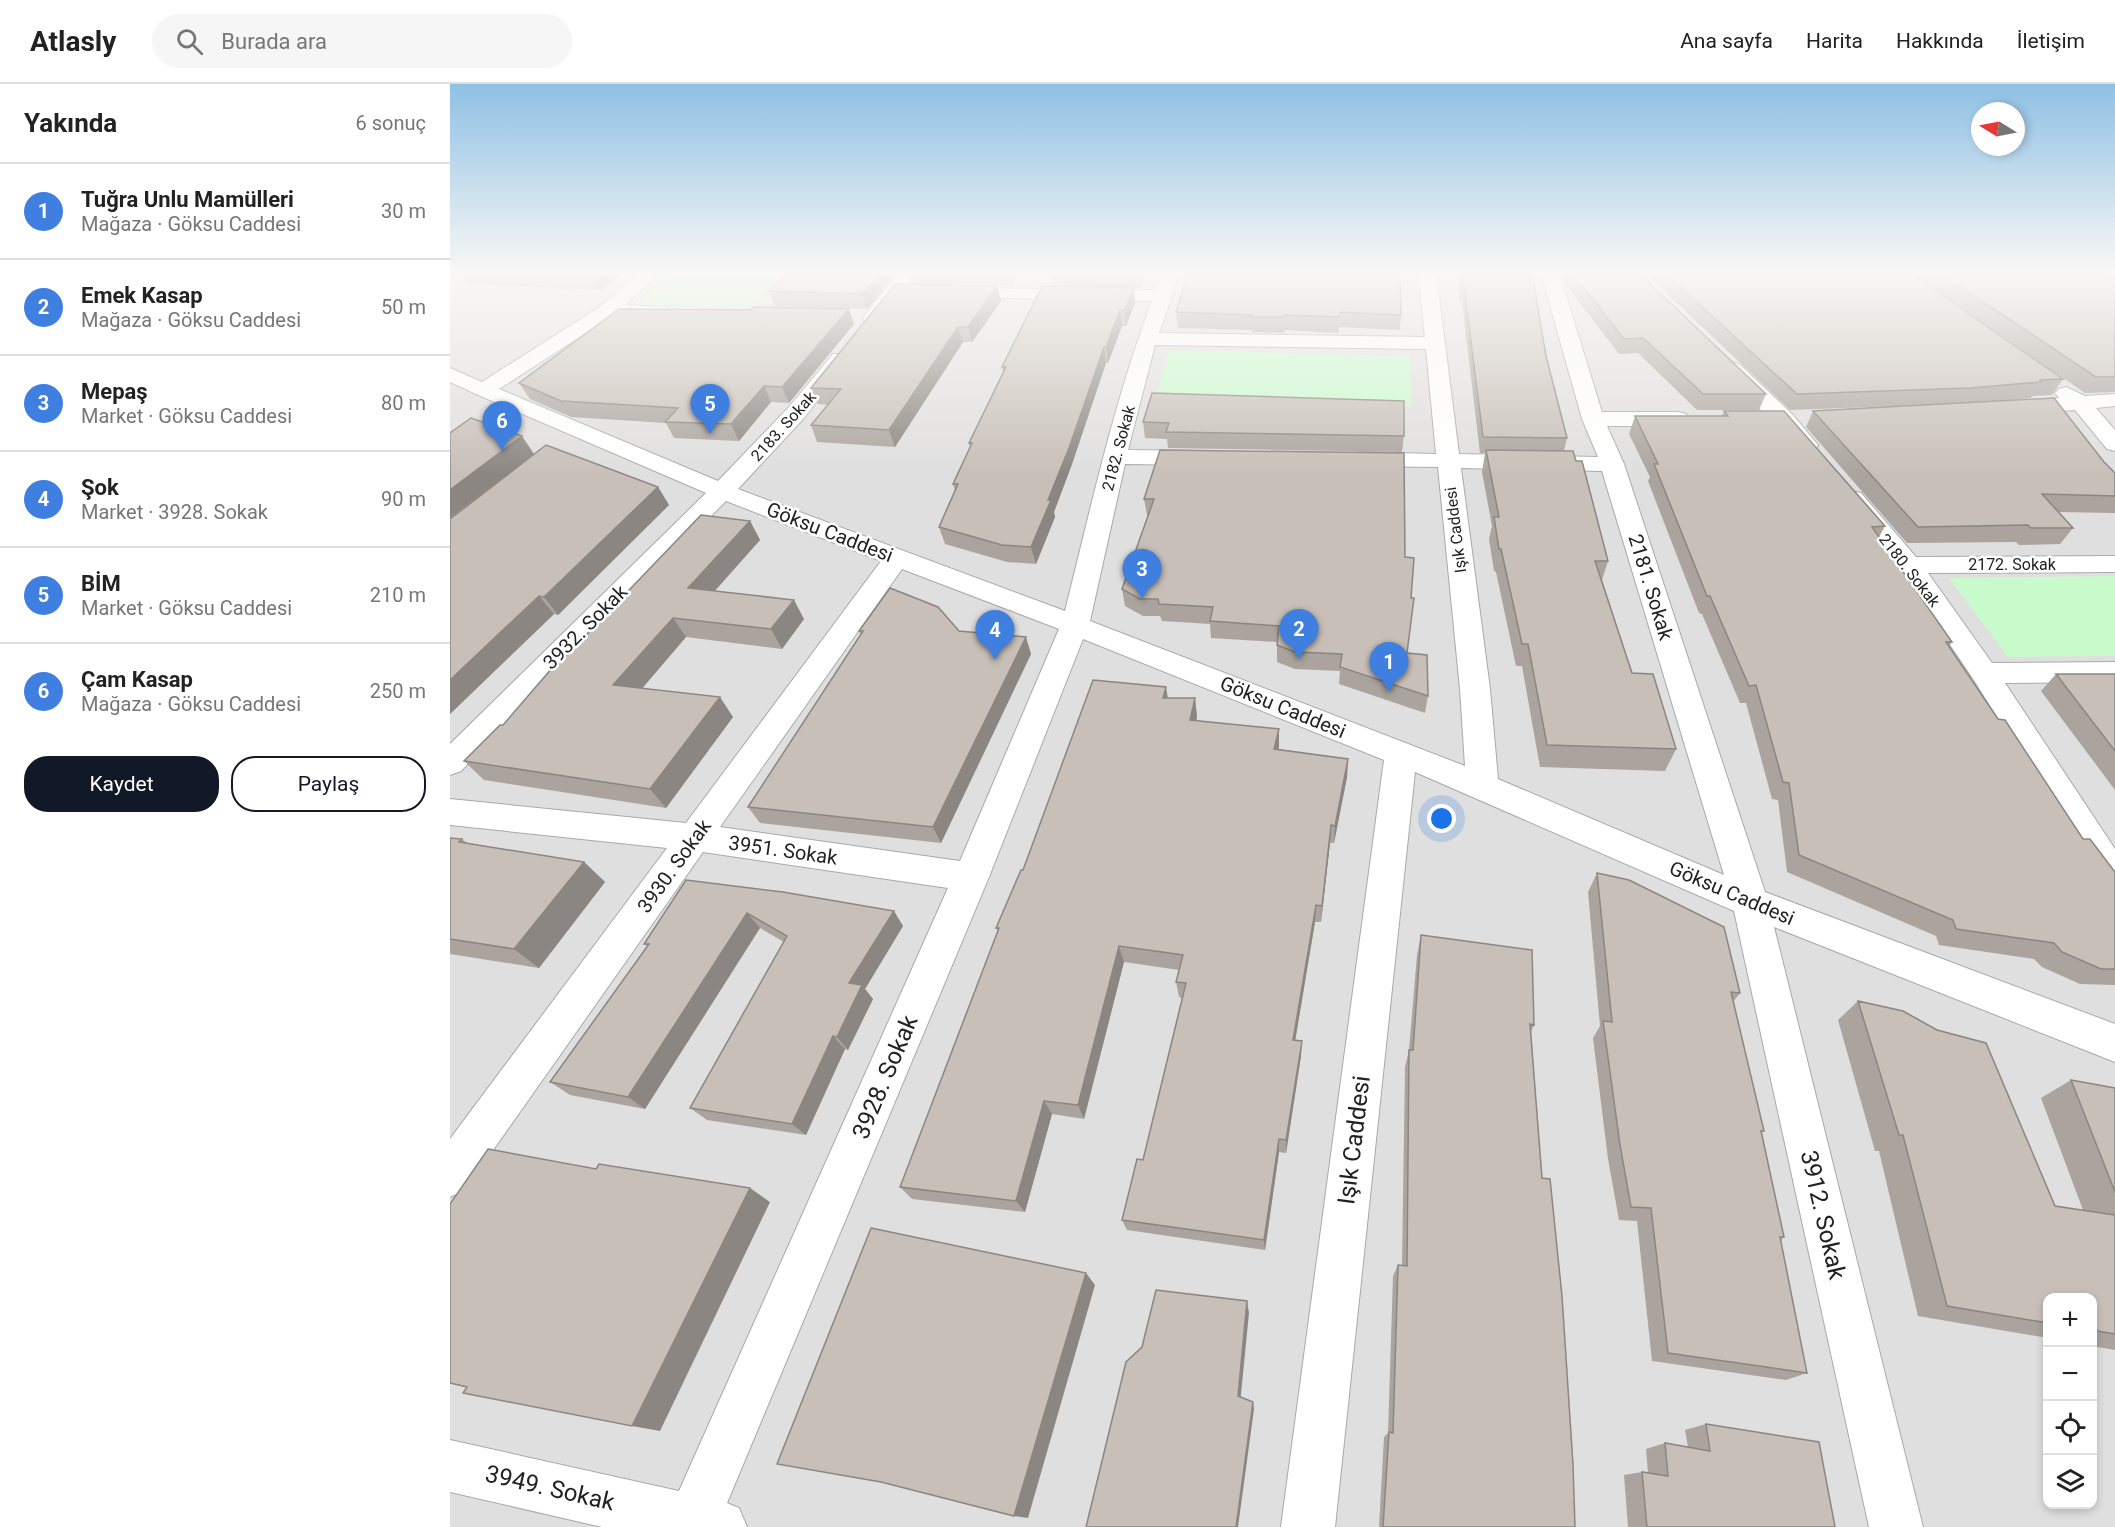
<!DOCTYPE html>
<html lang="tr">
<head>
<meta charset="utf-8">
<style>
  :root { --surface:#fff; --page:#f6f6f6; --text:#222; --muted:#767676; --line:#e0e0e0; --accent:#111827 }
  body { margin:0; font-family:Roboto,sans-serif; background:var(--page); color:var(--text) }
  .controls { position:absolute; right:18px; bottom:18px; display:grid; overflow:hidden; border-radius:12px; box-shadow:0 3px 9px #0003 }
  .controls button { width:54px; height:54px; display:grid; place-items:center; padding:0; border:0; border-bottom:2px solid var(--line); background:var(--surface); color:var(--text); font:30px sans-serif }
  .compass { position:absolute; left:1521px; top:18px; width:54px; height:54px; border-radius:50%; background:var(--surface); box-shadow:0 3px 9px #0003; rotate:280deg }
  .you { position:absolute; left:992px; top:735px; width:21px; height:21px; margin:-15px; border:4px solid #fff; border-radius:50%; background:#1a73e8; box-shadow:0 0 0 9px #1a73e833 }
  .badge { display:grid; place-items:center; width:39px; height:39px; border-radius:50%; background:var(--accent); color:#fff; font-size:20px; font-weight:700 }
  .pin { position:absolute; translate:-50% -50px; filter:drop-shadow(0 2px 3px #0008) }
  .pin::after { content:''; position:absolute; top:32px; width:21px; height:18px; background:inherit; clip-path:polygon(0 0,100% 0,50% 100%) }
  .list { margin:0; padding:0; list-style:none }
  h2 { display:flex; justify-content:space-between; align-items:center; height:78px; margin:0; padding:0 24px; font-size:26px }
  h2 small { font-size:20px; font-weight:400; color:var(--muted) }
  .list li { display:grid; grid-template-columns:39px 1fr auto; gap:18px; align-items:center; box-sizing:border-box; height:96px; padding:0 24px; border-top:2px solid var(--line) }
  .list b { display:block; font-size:22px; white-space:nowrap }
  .list p { margin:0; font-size:20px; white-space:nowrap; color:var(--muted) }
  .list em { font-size:20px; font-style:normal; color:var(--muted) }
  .actions { display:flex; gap:12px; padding:18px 24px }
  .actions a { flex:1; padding:14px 0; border:2px solid var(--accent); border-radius:24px; text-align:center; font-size:21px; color:var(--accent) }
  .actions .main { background:var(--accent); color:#fff }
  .icon { flex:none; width:33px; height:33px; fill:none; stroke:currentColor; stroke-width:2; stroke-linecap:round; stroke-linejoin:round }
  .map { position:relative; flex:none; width:1665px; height:1443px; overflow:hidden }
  header { display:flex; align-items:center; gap:36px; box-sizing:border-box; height:84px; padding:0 30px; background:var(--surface); border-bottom:2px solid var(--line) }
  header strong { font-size:28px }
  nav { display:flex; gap:33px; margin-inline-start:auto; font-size:21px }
  .search { width:420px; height:54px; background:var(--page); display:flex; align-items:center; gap:15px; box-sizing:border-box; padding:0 21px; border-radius:33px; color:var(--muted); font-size:22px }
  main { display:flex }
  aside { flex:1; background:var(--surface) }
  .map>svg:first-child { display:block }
</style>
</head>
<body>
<header>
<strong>Atlasly</strong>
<div class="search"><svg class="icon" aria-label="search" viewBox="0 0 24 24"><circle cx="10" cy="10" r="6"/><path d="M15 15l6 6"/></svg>Burada ara</div>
<nav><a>Ana sayfa</a><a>Harita</a><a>Hakkında</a><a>İletişim</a></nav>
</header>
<main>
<aside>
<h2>Yakında<small>6 sonuç</small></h2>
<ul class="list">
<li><span class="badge" style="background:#3f7fe0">1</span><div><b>Tuğra Unlu Mamülleri</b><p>Mağaza · Göksu Caddesi</p></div><em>30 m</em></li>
<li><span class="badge" style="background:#3f7fe0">2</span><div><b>Emek Kasap</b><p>Mağaza · Göksu Caddesi</p></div><em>50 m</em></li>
<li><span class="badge" style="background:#3f7fe0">3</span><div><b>Mepaş</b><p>Market · Göksu Caddesi</p></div><em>80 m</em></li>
<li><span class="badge" style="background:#3f7fe0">4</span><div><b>Şok</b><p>Market · 3928. Sokak</p></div><em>90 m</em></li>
<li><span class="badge" style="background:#3f7fe0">5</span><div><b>BİM</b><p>Market · Göksu Caddesi</p></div><em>210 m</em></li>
<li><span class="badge" style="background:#3f7fe0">6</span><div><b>Çam Kasap</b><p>Mağaza · Göksu Caddesi</p></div><em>250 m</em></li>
</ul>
<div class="actions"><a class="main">Kaydet</a><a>Paylaş</a></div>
</aside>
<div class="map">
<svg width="1665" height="1443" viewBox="0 0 1665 1443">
  <rect width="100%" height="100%" fill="#f2efe9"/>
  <!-- residential -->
  <path fill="#e0dfdf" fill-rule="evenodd" d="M0 189H1665V1443H0ZM1598 1214H1642V1420H1598Z"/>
  <!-- park -->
  <path fill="#c8facc" d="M226 189H333L299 223 189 220Z
    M719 266 960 272 961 322 704 319Z
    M1665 492V572L1558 573 1499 494Z"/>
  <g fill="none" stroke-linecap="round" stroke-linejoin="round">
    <defs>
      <path id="minor" d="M189 189H209L175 221 218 223 220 227 218 231 162 232 49 305 268 397 339 323 383 270H397L400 274 355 333 288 405 615 527C641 423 664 317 702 217L505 213 499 212 496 208 499 204 706 206 712 189H730L709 249 975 253 968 189H986L1009 370 1148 373 1132 335 1091 189H1109L1152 328H1228L1236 330 1239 335 1236 340 1228 342H1157L1174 380 1315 808 1665 940V978L1324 843 1473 1443H1419L1284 827 965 688 885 1443H831L934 676 633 555 539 793 277 1419 289 1424 297 1443H152L0 1408V1356L229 1407 498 804 253 768 15 1106 0 1113V1055L217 764 0 741V715L236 739 431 477 276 417 11 687 0 691V660L256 409 26 310 0 298V284L32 298 151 222ZM705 261 976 265 986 370 910 368 902 370 899 375 902 380 910 382 988 383 1010 605 1015 682 640 537 675 380 753 381 761 379 764 374 761 369 753 367 678 366ZM1011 384 1152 387 1274 791 1048 695 1040 605ZM452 485 609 545 510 777 270 743Z
        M449 189H467L429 238H415L413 234Z
        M1282 278 1289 280 1342 330 1368 361 1365 366 1357 368 1349 366 1275 288 1272 284 1275 280Z
        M1616 303 1635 312 1665 310V322L1646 324 1665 346V367L1657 365 1625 326 1564 330 1556 329 1553 324 1556 319 1609 314 1605 309 1609 305Z
        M1402 407 1411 409 1466 473 1665 472V488L1478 489 1542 579 1665 578V598L1555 599 1665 765V809L1653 804 1524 596 1450 487 1390 414 1393 409Z"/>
    </defs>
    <!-- minor casing -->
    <use href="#minor" stroke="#a9a9a9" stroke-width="2"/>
    <!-- minor -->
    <use href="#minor" fill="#fff" fill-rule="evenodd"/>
  </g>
  <!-- wall -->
  <path fill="#aba49e" d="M12 189H172L151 206 19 200Z
    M336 189H447L417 225 325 222 319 207Z
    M458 189H570L562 201 462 200Z
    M600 189H697L691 204 602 202Z
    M738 189 951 231 950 246 889 243 888 249 835 246 834 249 802 248V246L728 244 726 228Z
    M1008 189H1082L1096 272 1117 354 1114 367 1126 377 1158 477 1152 496 1182 589 1226 665 1215 687 1090 683 1072 582H1066L1046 488 1044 487 1039 455 1042 442 1032 388 1035 369H1030L1012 217H1009Z
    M1111 189H1189L1316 310 1309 326H1247L1188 269 1169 270 1114 198Z
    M1195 189H1460L1613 295 1602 311 1582 312 1581 314 1533 318 1654 378 1665 389V429L1608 428 1623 444 1610 460 1569 461 1566 458 1457 459 1356 343 1363 327 1474 321 1340 326Z
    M1461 189H1665V308L1635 309Z
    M547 202 551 217 522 258H513L445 363 367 358 361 341 378 321 368 320 361 304Z
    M685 219 676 242H672L658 279H656L622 380 604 428 605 433 586 480 557 478 495 460 489 443 505 407 503 400 520 364 519 359 553 288 552 283Z
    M404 240 339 319 321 318 289 357 224 354 216 339 121 333 80 315 69 299Z
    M702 309 954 352 952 368 718 364 717 355 695 354 693 338Z
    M1274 327 1435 442 1429 453 1502 558 1499 562 1548 635 1633 755 1665 788V901L1630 900 1592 883 1584 875 1489 861 1486 852 1337 788 1328 716 1322 715 1296 619H1290L1252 530 1249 529 1198 397 1200 393 1179 350 1185 332H1272Z
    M710 366 955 473 957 569 978 612 975 629 889 600 890 587 845 585 827 578V558L761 554 760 540 712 537 710 532H693L675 522 672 505 698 432 697 431 694 415Z
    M208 403 219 421 108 531 104 530 0 630V435Z
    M300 437 310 456 265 507 354 535 332 565 236 553 192 604 283 633 216 724 34 696 14 677 53 641 111 577Z
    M409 547H509L581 570 491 759 310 739 298 723 411 551Z
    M1606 590H1665V706L1591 607Z
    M717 614H745L747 633 746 636 829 663 828 665 898 675 897 693 884 759H880L871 838H865L845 956 851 972 836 1069 829 1068 815 1166 677 1146 672 1136 693 1076 732 914 729 913 726 898 729 886 674 878 634 1035 602 1030 575 1128 462 1115 450 1103 548 848 546 844 573 786Z
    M0 754 12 755 17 759 134 778 155 798 89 884 0 870Z
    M1147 789 1290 909 1283 918 1314 1047 1312 1049 1334 1153 1331 1156 1357 1289 1336 1296 1202 1277 1187 1137 1169 1136 1158 1075 1143 954 1150 942 1138 808Z
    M236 796 453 842 415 905 423 915 398 966 395 965 356 1051 257 1036 240 1024 334 858 310 844 195 1025 120 1011 100 998 197 862 194 860Z
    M971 851 1084 941 1081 948 1092 1094 1125 1443H929L934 1353 938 1349 943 1192 948 1181H952L955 983 959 966 967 871Z
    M1408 917 1605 1122 1633 1126 1591 1014 1621 996 1665 1004V1266L1642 1262V1214H1598V1254L1468 1232 1429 1067H1425L1388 936Z
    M1256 1340 1385 1443H1178L1174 1391 1192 1388 1198 1389 1196 1365 1215 1359 1238 1363 1235 1346Z"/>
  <!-- shaded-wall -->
  <path fill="#8b8681" d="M148 189H172L151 206 144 192Z
    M430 189H447L417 225 412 210Z
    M559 189H570L562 201Z
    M690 189H697L691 204Z
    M547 202 551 217 522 258 518 243Z
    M684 204 685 219 676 242 674 227Z
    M399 225 404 240 339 319 332 303Z
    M670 226 672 242 658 279 656 263Z
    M508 243 513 258 445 363 439 346Z
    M654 263 656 279 622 380 604 428 605 433 586 480 581 463Z
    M314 302 321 318 289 357 281 340Z
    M72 352 84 370 0 434V406Z
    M208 403 219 421 108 531 94 513Z
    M300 437 310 456 250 523 238 504Z
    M89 512 104 530 0 630V596Z
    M344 516 354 535 332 565 321 545Z
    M223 534 236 553 178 621 163 601Z
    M576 553 581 570 491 759 483 743Z
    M716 603 719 621 713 614Z
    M270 613 283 633 216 724 200 705Z
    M745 614 747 633 742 654 740 636Z
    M829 645V663L825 683 824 665Z
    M898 675 897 693 884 759 885 742Z
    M881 741 880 759 871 838 872 822Z
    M134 778 155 798 89 884 64 865Z
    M866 821 865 838 843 970V956Z
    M444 827 453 842 415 905 423 915 398 966 387 953 399 899Z
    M297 829 310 844 195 1025 178 1013Z
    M669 862 674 878 634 1035 628 1021Z
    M383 952 395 965 356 1051 342 1040Z
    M852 957 851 972 836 1069V1056Z
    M594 1017 602 1030 575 1128 566 1117Z
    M829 1055V1068L815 1166 814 1156Z
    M300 1104 320 1118 210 1347 182 1342Z
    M636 1189 645 1201 578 1434 564 1432Z
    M797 1217 799 1229 790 1320 788 1312Z
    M803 1318 804 1325 788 1443H786Z"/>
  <!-- building -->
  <path fill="#c7bfb8" stroke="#8b8681" stroke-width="1.5" d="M59 189H148L144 192Z
    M336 189H430L412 210 319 207Z
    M738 189H950L951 231 890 228 889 233 835 231 834 233H801L802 231 726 228Z
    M1010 189H1082L1096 272 1117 354 1033 353 1014 202H1011Z
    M1122 189H1189L1316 310H1253L1193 254 1174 255Z
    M1215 189H1460L1613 295 1590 296 1591 298 1521 304 1347 310Z
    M1490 189H1646L1665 197V293H1646Z
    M445 200 547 202 518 243H508L439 346 361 341 391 305 361 304Z
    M592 202 684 204 674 227 670 226 656 263H654L619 364 598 416H601L581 463 552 461 489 443 508 400H503L522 359H519L556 283H552Z
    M304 223 399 225 332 303 314 302 281 340 215 338 228 324 111 317 69 299 169 225 301 226Z
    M702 309 954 317V352L716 348 719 339 693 338Z
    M1604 314 1654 378 1665 389V412L1592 410 1623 444H1581L1578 441 1468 443 1363 327Z
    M1274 327H1334L1435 442 1422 443 1502 558H1496L1548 635 1555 636 1633 755H1640L1665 788V885H1651L1612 868 1604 859 1506 845 1503 836 1349 771 1339 699 1333 698 1306 601 1299 602 1260 512H1257L1204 380H1208L1185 332H1278Z
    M21 334 72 352 0 406V349Z
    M96 361 208 403 94 513 89 512 0 596V435Z
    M710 366 954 369 955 473 964 474 961 514H964L957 569 977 571 978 612 890 583 892 570 845 568 827 561 829 542 760 537 763 523 709 520 708 515H690L672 505 704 415H694Z
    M1036 366 1123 367 1126 377H1132L1158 477H1145L1182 589 1203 590 1226 665 1097 661 1078 560H1072L1051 465H1049L1044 433H1049Z
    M251 431 300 437 238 504 344 516 321 545 223 534 163 601 270 613 200 705 14 677 50 641H53L109 576 111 577Z
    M440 504 488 523 509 547 576 553 483 743 298 723 413 547H409Z
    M1606 590H1665V667Z
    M643 596 716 603 713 614H745L740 636 829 645 824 665 898 675 885 742 881 741 872 822 866 821 843 956 852 957 836 1056 829 1055 814 1156 672 1136 687 1075 693 1076 736 899 726 898 733 871 669 862 628 1021 594 1017 566 1117 450 1103 549 844H546L571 786H573Z
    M0 754 12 755 9 758 134 778 64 865 0 855Z
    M1147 789 1179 796 1274 843 1290 909 1281 908 1314 1047H1311L1334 1153H1330L1357 1289 1218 1269 1201 1124 1181 1123 1170 1061 1153 937 1162 938Z
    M236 796 333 808 444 827 399 899 412 901 387 953 383 952 342 1040 240 1024 337 852 297 829 178 1013 100 998 199 860H194Z
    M971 851 1082 866 1084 941 1080 940 1092 1094 1100 1095 1112 1212 1123 1381 1125 1443H933L939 1348 943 1349 948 1181 957 1182 959 966H963Z
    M1408 917 1453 927 1487 946 1536 959 1605 1122 1665 1131V1250L1642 1246V1214H1598V1239L1497 1222 1453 1051H1449Z
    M1621 996 1665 1004V1108Z
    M38 1065 146 1085 149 1080 300 1104 182 1342 13 1309 17 1303 0 1299V1120Z
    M421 1144 636 1189 564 1432 431 1398 327 1380Z
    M706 1206 797 1217 788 1312 803 1318 786 1443H636L676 1278 692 1263Z
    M1256 1340 1369 1358 1385 1443H1197L1192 1388 1218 1392 1215 1359 1260 1367Z"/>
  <!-- sky -->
  <linearGradient id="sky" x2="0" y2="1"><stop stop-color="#8fc0e4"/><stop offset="0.48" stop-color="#f9f8f5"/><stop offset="1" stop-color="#f9f8f5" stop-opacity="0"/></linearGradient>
  <rect width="1665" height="391" fill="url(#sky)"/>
  <g text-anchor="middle" stroke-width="5" stroke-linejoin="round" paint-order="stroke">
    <!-- far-street labels -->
    <g font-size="16" fill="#222" stroke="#fff">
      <text transform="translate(333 342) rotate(-48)" y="6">2183. Sokak</text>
      <text transform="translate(668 364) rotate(-75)" y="6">2182. Sokak</text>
      <text transform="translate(1005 446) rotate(-97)" y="6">Işık Caddesi</text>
      <text x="1562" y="486">2172. Sokak</text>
      <text transform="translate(1460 486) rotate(52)" y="6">2180. Sokak</text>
    </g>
    <!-- street labels -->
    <g font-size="20" fill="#222" stroke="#fff">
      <text transform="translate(380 448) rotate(21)" y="7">Göksu Caddesi</text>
      <text transform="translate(1201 503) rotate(73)" y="7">2181. Sokak</text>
      <text transform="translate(135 543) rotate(-45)" y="7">3932. Sokak</text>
      <text transform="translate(833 623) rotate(22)" y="7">Göksu Caddesi</text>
      <text transform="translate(333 766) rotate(8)" y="7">3951. Sokak</text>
      <text transform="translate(224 782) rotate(-54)" y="7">3930. Sokak</text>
      <text transform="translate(1282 809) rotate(23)" y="7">Göksu Caddesi</text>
    </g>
    <!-- near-street labels -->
    <g font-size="24" fill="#222" stroke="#fff">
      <text transform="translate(435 993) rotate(-67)" y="8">3928. Sokak</text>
      <text transform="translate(904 1056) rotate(-83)" y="8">Işık Caddesi</text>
      <text transform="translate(1373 1131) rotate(77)" y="8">3912. Sokak</text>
      <text transform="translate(100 1404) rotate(13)" y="8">3949. Sokak</text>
    </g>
  </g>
</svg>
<div class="controls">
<button>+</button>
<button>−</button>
<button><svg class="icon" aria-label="locate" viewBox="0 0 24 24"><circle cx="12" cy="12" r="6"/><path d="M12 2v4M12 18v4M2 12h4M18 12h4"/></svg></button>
<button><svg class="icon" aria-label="layers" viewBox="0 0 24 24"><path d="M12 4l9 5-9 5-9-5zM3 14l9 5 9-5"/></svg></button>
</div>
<svg class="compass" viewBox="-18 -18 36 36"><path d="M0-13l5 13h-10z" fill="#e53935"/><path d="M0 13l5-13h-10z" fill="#767676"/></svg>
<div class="you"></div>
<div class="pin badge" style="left:939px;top:608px;background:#3f7fe0">1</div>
<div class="pin badge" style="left:849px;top:575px;background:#3f7fe0">2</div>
<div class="pin badge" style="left:692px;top:515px;background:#3f7fe0">3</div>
<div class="pin badge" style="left:545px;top:576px;background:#3f7fe0">4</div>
<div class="pin badge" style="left:260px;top:350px;background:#3f7fe0">5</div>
<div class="pin badge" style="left:52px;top:367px;background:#3f7fe0">6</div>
</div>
</main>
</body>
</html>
